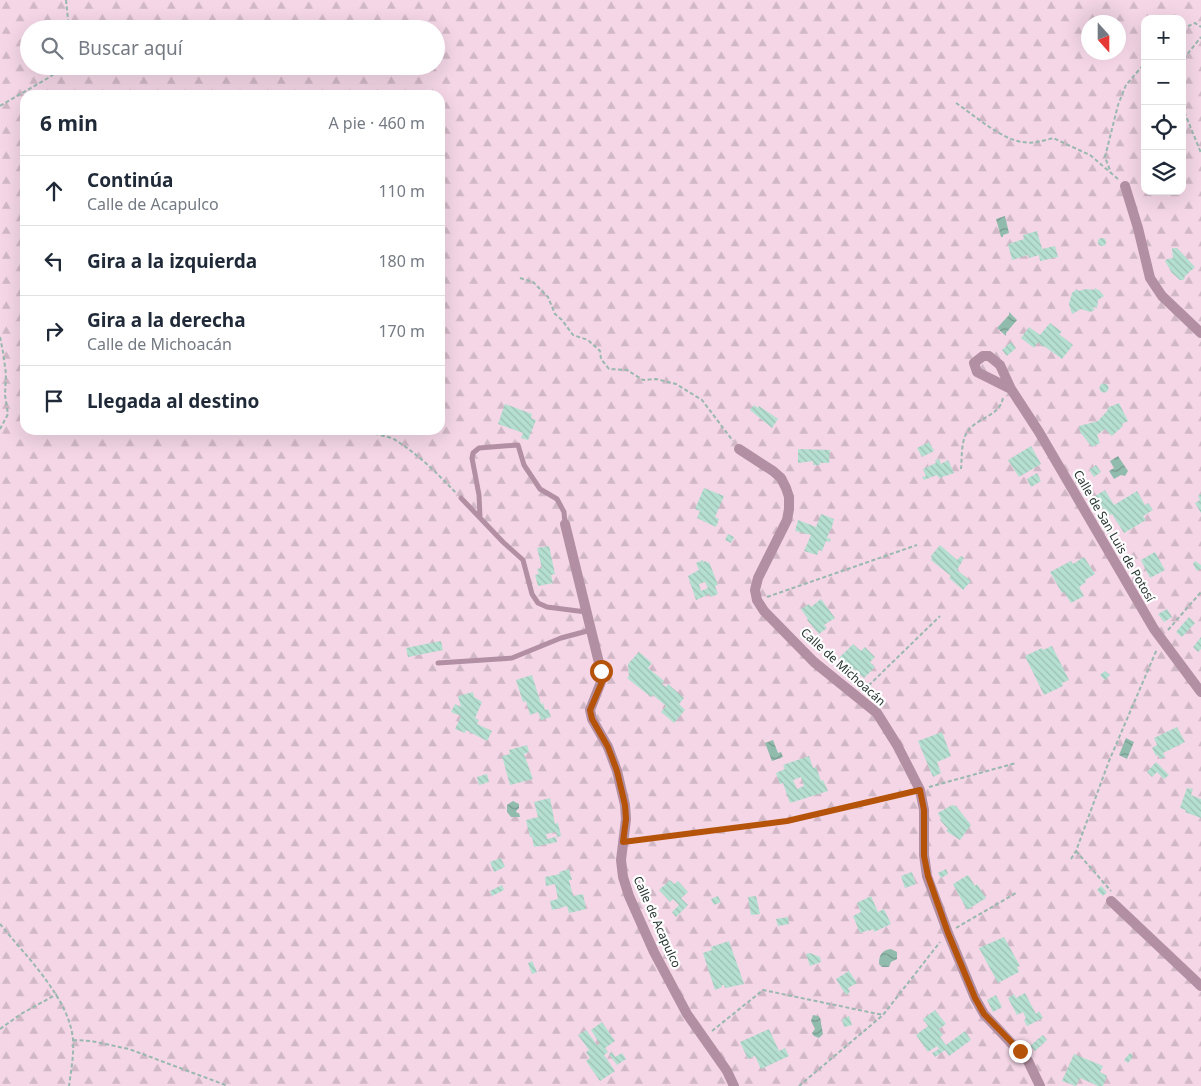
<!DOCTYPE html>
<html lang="es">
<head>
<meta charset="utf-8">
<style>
  :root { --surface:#fff; --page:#f2f2f3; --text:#1f2937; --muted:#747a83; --line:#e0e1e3 }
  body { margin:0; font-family:"Noto Sans",sans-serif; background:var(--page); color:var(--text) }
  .controls { position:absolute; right:15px; top:15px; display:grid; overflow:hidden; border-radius:10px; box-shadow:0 5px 20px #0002 }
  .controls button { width:45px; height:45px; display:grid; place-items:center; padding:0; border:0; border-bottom:1px solid var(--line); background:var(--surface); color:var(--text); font:25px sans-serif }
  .compass { position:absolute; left:1081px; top:15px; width:45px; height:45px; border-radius:50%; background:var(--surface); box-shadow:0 5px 20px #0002; rotate:159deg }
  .stop { position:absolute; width:15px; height:15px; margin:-11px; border:4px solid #b45309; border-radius:50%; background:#fff }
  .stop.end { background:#b45309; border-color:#fff; box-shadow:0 1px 5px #0008 }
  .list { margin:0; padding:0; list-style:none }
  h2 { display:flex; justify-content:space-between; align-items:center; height:65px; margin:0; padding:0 20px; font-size:21px }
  h2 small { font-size:16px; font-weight:400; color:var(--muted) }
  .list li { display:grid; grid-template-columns:32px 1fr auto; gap:15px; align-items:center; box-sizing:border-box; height:70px; padding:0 20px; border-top:1px solid var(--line) }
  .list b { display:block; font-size:19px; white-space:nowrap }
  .list p { margin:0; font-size:16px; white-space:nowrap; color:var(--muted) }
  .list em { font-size:16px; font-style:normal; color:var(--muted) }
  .icon { flex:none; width:28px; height:28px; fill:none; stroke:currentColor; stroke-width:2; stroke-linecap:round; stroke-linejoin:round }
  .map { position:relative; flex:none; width:1201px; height:1086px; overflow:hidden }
  .search { position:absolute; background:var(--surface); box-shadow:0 5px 20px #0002; left:20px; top:20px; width:425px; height:55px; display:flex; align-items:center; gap:12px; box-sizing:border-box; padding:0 18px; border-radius:28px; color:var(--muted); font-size:19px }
  .panel { position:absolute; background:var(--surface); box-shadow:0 5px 20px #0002; left:20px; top:90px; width:425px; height:345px; border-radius:15px }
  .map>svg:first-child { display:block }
</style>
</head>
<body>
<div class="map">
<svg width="1201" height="1086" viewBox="0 0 1201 1086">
  <defs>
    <pattern id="forest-firs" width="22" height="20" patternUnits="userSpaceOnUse" patternTransform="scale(1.25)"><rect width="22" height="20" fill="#f4d6e6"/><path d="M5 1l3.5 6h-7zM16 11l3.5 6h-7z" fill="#d1b8c6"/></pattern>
    <pattern id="water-waves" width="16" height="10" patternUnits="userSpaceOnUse" patternTransform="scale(1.25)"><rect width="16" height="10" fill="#91bbad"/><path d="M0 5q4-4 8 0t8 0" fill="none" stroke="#76998d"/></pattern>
    <pattern id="building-back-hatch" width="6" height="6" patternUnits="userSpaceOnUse" patternTransform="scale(1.25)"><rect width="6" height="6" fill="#b5dfd1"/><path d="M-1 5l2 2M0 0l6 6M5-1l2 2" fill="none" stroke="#9cc0b4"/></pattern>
  </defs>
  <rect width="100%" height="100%" fill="#d7fef1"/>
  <!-- forest -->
  <path fill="url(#forest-firs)" fill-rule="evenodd" d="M0 0H1201V1086H0ZM1145 19H1182V191H1145ZM1088 22H1118V52H1088ZM29 29H436V66H29ZM25 95H440V430H25Z"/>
  <!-- water -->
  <path fill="url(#water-waves)" d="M1005 216 1009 233 1003 235V237H1001L996 219Z
    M1009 312 1017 320 1006 333V336L997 328 1009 315Z
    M1118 456 1128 471 1125 476 1121 475 1114 479 1109 471 1114 468 1110 461Z
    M1126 738 1134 742 1127 759 1119 755Z
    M773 740 778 753 781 752 783 757 772 761 765 743Z
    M513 801 519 804V808L516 811 517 813H519L520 817H511L507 812V805Z
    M891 949 897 952V959L891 962 889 967H882L879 964C879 955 882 950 891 949Z
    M813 1015 818 1016 820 1018 823 1034 819 1038 814 1036 812 1033 815 1029 811 1021Z"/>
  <!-- building -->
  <path fill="url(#building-back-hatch)" fill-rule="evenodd" d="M1037 231 1042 249 1055 246 1058 257 1040 261 1039 255 1029 258 1028 255 1012 260 1008 244 1024 239 1023 235Z
    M1098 242a4 4 0 1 1 8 0a4 4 0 1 1-8 0Z
    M1172 248H1177L1195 267 1184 277 1185 278 1183 280H1180L1172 273 1165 261 1167 259 1173 258Z
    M1095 288 1100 291 1104 296 1098 300 1097 308 1094 307 1093 309 1095 310 1090 312 1081 309 1072 314 1069 304 1072 293 1077 289 1078 291 1086 289 1094 290Z
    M1050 323 1062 332 1059 334 1073 345 1062 359 1044 346 1043 347 1038 342 1034 348 1021 338 1029 327 1040 335Z
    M1011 342 1016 348 1007 356 1002 350Z
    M1099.5 388a4.5 4.5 0 1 1 9 0a4.5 4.5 0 1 1-9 0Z
    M1119 403 1128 421 1122 424 1123 426 1112 436 1105 429 1097 435 1100 443 1092 447 1080 432 1079 426 1098 421 1108 410 1107 408Z
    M505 404 532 414 531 418 536 420 528 440 521 438 523 433 498 424Z
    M754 405 758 408 759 406 778 419 772 428 750 410Z
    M929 442 934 451 922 457 917 448Z
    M1031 446 1041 464 1019 477 1008 460Z
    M798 449 830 450 829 463H821L820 462V465H813V461L798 463Z
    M939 459 941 464 948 460 954 473 939 478 937 475 924 480 922 477 926 476 923 469 936 463 935 460Z
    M1096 465 1101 472 1094 477 1089 470Z
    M1037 473 1041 481 1031 487 1027 479Z
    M704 488 724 496 715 517 719 519 716 527 697 518 700 511 695 509Z
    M1105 490 1114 505 1137 491 1145 505 1148 503 1153 510 1143 516 1146 520 1124 533 1112 514 1108 516 1095 496Z
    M1201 494V513L1195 503 1200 500 1198 496Z
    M821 514 834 519 831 530H830L827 538 831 539 830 542 826 541 822 551 819 550 817 555 804 551 811 535 795 531 798 520 816 527Z
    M728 534 734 537 731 543 725 540Z
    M940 545 957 560 961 556 964 558 957 570 971 581 963 590 949 578 951 576 931 560 932 558 931 556Z
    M549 546 555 574 551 575 553 583 538 586 535 575 539 574 537 569 542 568 537 548Z
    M1155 552 1165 570 1150 578 1141 560Z
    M1084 557 1095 574 1085 580 1086 582 1079 587 1084 596 1071 603 1064 592 1062 593 1050 572 1071 561 1073 564Z
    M703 560V562L706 561 707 563 709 562 718 585 715 586 718 594 711 597 710 594 696 600 688 576 699 570 696 563ZM705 582 708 588 701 591 699 584Z
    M1195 561 1201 565V569L1197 571 1193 564Z
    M821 599 835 618 824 625 827 628 819 634 807 620 808 619 801 609 809 604 811 607Z
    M1167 609 1172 617 1164 622 1158 614Z
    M1189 617 1195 623 1182 637 1176 632Z
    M1201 637V649L1198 652 1193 647Z
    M441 641 443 650 408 657 406 648Z
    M853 644 861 651 865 647 875 657 870 662 875 667 864 678 854 669 852 671 839 658Z
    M1052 646 1069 680 1062 683 1063 686 1044 695 1025 656 1042 648 1043 650Z
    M639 652 652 663 648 668 664 681 662 684 666 687 668 684 684 698 679 704 685 710 674 723 661 712 666 706 653 695 651 697 627 678 629 676 628 664Z
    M1105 671 1110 675 1105 680 1100 675Z
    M532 675 541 704 543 703 545 710 548 709 551 717 541 720 538 712 530 715 526 701 523 702 516 680Z
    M473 692 474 697 482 702 475 718 479 720 477 724 492 731 487 741 466 730 465 733 455 729 461 716 451 712 455 704 461 707 458 696Z
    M1177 727 1185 742 1163 753 1165 757 1160 759 1158 755 1156 756 1152 748 1157 745 1154 738Z
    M942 732 951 756 937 762 941 773 933 777 918 741Z
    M527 745 529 752 524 754 533 779 510 785 502 756 510 754 509 750Z
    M809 756 813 768 816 767 821 781 823 780 828 791 790 803 783 783 780 784 776 773 785 769 783 765ZM801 777 804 786 797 789 793 780Z
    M1156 762 1169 775 1164 779 1157 772 1152 777 1147 772Z
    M487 774 489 782 479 785 477 777Z
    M1187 788 1193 789 1191 795 1201 799V818L1185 812 1186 810 1180 808Z
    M550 798 555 824 558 823 561 836 557 837 556 832 546 834 547 839 556 837 557 842 534 847 532 837H530L526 820 538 817 534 802Z
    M952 805 956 806 971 825 960 840 946 831 948 829 940 820 941 819 938 813Z
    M501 858 505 867 494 872 490 862Z
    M569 869 572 880H569L573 896 583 894 586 909 569 913 567 906 552 910 550 901 558 899 555 884 546 886 545 877 560 874 559 872Z
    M946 869 948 874 941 878 938 873Z
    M912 872 916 884 905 888 901 876Z
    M968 875 975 886 977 884 986 898 967 910 953 884Z
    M670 880 674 884 678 881 688 892 681 898 688 905 676 917 672 912 679 905 673 899 670 902 659 890Z
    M502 885 504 890 492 896 490 891Z
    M1101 886 1107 892 1103 896 1097 890Z
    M718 896 721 902 714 905 711 899Z
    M756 896 760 914 751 915 748 897Z
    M871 896 878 912 884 909 891 924 874 932 873 929 869 931V930L860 933 853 916 861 912 857 903Z
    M788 917 789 924 778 926 776 919Z
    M1004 937 1020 966 1017 967 1019 972 998 983 979 948Z
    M729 941 744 984 725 988 724 985H722V987L715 990 703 953 712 950 711 947Z
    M810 953 820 957 821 962 810 966 806 954Z
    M532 961 537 972 532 974 528 963Z
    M849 971 857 983 848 988 850 992 846 995 836 979Z
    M1025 993 1036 1014 1039 1011 1043 1018 1027 1026 1024 1020 1026 1018 1023 1012 1017 1015 1008 998 1014 994 1016 998Z
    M996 995 1002 1007 993 1012 987 1000Z
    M935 1010 946 1024 939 1029 943 1035 940 1037 946 1045 965 1031 971 1040 949 1056 945 1050 935 1057 932 1053 939 1049 937 1046 928 1052 916 1035 928 1026 923 1019Z
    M849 1016 852 1025 844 1027 842 1019Z
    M602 1022 615 1041 605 1048 608 1052 604 1055 615 1071 600 1081 586 1061 590 1058 586 1052 589 1050 578 1035 586 1030 597 1045 600 1044 591 1030Z
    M769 1029 779 1051 785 1048 789 1056 761 1069 755 1056 748 1059 740 1042Z
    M1043 1035 1047 1040 1035 1051 1030 1046Z
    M612 1052 615 1057 622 1053 626 1059 617 1065 609 1054Z
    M1130 1053 1133 1056 1128 1063 1124 1060Z
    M1074 1054 1103 1066 1100 1072 1107 1076 1103 1086H1098L1080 1078 1076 1086 1062 1081Z"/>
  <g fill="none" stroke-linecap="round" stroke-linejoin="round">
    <!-- path -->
    <path stroke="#99b8ae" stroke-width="2" stroke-dasharray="4 2.5" stroke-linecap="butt" d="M66 0 69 29
      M1182 29 1195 23 1201 27
      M1182 72 1185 57 1201 37
      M956 103C974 115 1002 140 1023 142 1033 144 1043 141 1053 138L1090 155 1111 173
      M0 106 48 78 62 69 63 66
      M1182 106 1201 153
      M1118 179 1111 173 1105 157 1118 105 1126 85 1145 63
      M520 278 533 282 548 297 555 314 562 320 573 335 588 340 600 351 601 359 609 369 627 370 643 380 656 379 676 384 702 400 733 441
      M0 337 3 352 6 374 5 395 8 414 0 429
      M369 430C377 437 389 435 397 441 420 456 438 474 456 493
      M961 469C962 458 961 444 966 434 975 417 1001 417 1003 397
      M767 597 917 545
      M1168 630 1201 592
      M864 690 940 616
      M929 787 1016 763
      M634 840 787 821 910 792
      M1076 851 1111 891
      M1071 859 1076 851 1109 761 1157 649
      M0 924C25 955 70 999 73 1040 74 1055 71 1071 69 1086
      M956 928 1016 893
      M0 1029 21 1014 57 994
      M712 1031 763 990 883 1015
      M73 1040 91 1041 129 1049 228 1086
      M799 1086 883 1015 940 942"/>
    <!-- service -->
    <path stroke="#b28fa2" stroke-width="5" d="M461 498 503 542 523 560 532 594 538 603 547 607 586 612
      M480 517 479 495 472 458 473 453 479 448 518 445 524 465 540 489 557 499 564 512 565 524
      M438 663 512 658 561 638 591 630"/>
    <!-- minor -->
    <path stroke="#b28fa2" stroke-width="10" d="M1125 186 1138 228 1150 278 1162 296 1201 333
      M1011 389 977 372 974 363 983 356H989L1000 365 1011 389 1039 432 1154 629 1201 692
      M739 449 773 471 781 478 786 488 789 497V509L787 520 758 578 755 590 757 600 764 611 814 662 877 713 897 745 920 790 924 810V855L927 876 948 933 975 998 984 1014 1028 1061 1040 1086
      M565 524 601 671V682L590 710 592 719 608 747 617 771 625 805 626 819 621 860 623 877 629 896 654 952 687 1014 727 1071 734 1086
      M1111 901 1201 986"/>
  </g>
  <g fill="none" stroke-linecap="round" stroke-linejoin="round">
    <!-- route -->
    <path stroke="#b45309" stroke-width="6" d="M601 671 602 682 590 710 592 719 608 747 617 771 625 805 626 819 623 842 787 821 920 790 924 810V856L928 876 948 933 975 998 984 1014 1020 1051"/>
  </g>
  <g text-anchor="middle" stroke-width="4.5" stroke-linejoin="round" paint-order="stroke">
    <!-- street labels -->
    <g font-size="12" fill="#263531" stroke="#fff">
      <text transform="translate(1114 536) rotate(60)" y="4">Calle de San Luis de Potosí</text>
      <text transform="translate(843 667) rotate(42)" y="4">Calle de Michoacán</text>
      <text transform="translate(657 922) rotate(66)" y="4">Calle de Acapulco</text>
    </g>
  </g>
</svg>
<div class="controls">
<button>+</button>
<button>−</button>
<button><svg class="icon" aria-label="locate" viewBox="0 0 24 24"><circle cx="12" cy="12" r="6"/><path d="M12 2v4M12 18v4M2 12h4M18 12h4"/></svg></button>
<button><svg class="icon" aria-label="layers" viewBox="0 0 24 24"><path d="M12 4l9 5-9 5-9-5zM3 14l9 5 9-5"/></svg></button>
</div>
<svg class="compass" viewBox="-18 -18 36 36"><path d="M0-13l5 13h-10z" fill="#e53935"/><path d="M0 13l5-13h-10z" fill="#747a83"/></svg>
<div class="stop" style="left:601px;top:671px"></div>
<div class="stop end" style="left:1020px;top:1051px"></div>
<div class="search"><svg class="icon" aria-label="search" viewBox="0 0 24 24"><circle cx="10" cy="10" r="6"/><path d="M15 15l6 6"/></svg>Buscar aquí</div>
<section class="panel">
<h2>6 min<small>A pie · 460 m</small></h2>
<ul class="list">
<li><svg class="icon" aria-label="ahead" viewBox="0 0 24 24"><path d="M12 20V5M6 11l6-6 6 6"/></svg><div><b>Continúa</b><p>Calle de Acapulco</p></div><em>110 m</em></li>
<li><svg class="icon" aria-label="left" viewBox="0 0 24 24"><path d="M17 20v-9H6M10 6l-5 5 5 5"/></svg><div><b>Gira a la izquierda</b></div><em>180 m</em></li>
<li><svg class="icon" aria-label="right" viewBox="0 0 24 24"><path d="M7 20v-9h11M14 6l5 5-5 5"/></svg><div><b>Gira a la derecha</b><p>Calle de Michoacán</p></div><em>170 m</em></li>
<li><svg class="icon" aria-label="arrive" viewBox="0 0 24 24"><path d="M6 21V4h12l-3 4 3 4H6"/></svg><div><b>Llegada al destino</b></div></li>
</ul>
</section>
</div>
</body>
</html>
